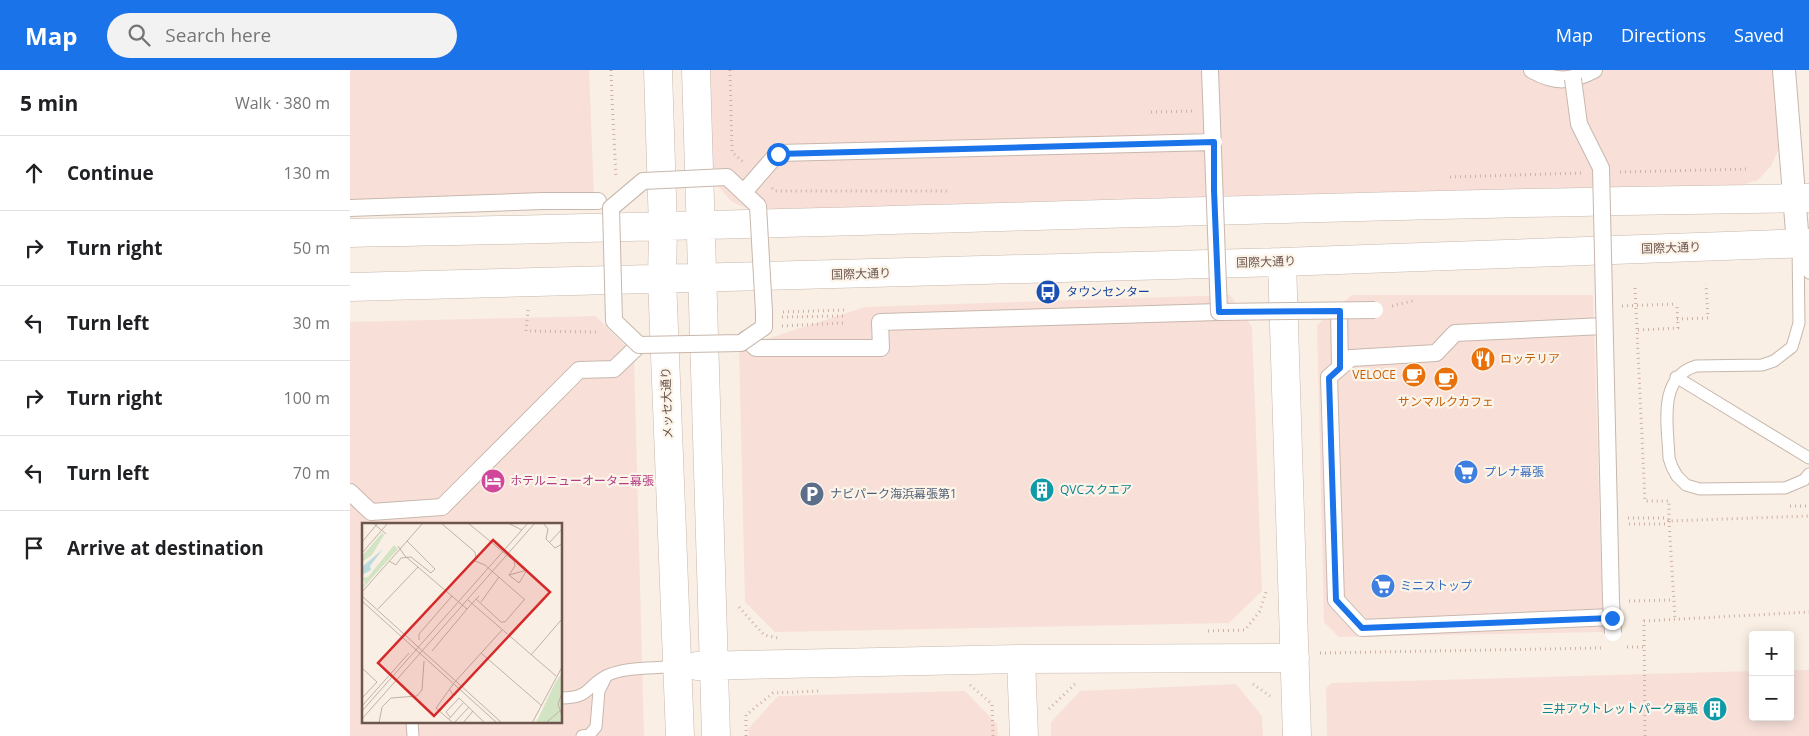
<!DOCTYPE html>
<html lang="en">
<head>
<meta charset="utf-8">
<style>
  :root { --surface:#fff; --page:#f2f2f2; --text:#202124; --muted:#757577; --line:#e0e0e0; --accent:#1a73e8 }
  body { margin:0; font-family:"Open Sans","Noto Sans JP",sans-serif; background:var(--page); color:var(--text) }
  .controls { position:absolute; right:15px; bottom:15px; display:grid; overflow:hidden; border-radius:5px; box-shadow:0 2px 12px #0003 }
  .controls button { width:45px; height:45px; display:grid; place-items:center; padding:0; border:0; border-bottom:1px solid var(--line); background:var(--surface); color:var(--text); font:25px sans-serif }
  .stop { position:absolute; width:15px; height:15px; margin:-11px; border:4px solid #1a73e8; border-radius:50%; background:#fff }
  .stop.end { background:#1a73e8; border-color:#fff; box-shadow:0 1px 5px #0008 }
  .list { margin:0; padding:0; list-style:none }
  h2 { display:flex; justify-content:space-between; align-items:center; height:65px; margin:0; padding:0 20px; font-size:21px }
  h2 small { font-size:16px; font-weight:400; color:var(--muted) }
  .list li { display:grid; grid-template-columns:32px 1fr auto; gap:15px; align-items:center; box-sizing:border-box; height:75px; padding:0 20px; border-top:1px solid var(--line) }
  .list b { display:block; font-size:19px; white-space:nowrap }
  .list em { font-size:16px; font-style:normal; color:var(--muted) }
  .icon { flex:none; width:28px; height:28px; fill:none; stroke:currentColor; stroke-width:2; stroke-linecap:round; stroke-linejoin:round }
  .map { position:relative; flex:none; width:1459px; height:666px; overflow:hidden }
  header { display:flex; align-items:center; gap:30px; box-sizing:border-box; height:70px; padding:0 25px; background:var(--accent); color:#fff }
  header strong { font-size:24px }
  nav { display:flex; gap:28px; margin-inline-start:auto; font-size:18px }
  .search { width:350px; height:45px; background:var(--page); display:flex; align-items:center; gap:12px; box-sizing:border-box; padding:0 18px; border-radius:28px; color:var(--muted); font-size:19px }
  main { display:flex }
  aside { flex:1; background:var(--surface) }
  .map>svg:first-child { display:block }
</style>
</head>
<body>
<header>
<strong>Map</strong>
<div class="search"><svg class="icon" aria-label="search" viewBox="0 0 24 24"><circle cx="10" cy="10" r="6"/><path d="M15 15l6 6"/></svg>Search here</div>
<nav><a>Map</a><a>Directions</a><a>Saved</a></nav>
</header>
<main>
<aside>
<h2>5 min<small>Walk · 380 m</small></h2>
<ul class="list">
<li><svg class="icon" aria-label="ahead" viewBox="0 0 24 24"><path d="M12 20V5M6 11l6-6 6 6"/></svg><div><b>Continue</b></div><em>130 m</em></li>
<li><svg class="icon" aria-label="right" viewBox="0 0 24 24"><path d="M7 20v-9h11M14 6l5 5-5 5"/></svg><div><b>Turn right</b></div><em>50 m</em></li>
<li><svg class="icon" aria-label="left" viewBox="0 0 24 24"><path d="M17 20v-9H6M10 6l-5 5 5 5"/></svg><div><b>Turn left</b></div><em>30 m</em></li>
<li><svg class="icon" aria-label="right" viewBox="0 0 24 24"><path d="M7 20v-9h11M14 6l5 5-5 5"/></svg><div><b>Turn right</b></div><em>100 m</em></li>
<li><svg class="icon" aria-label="left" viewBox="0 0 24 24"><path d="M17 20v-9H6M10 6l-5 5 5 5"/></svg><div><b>Turn left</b></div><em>70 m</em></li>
<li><svg class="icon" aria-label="arrive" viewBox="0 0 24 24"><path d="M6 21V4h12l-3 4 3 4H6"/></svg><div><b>Arrive at destination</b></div></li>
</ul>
</aside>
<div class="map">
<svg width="1459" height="666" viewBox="0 0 1459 666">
  <rect width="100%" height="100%" fill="#f9efe4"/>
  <!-- commercial -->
  <path fill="#f8e0d9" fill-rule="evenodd" d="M0 0H239L244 126 0 133Z
    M357 0H1426L1433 70 1421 96 1408 110 1388 116 400 140 382 132 367 115 359 97Z
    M880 225 902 257 912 521 879 553 425 562 395 532 389 278 515 237Z
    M1002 225H1243L1253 562 989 567 974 552 967 255Z
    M246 246 284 285 294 666H0V252ZM14 455H211V652H14Z
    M1440 600H1459V666H977L976 618 982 613 1403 601V647H1440Z
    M886 614 912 646 913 666H701V652L730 621Z
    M615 621 647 654 648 666H399L398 659 428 626Z"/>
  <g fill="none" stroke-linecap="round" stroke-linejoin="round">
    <defs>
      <path id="service" d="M1448 174 1449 253 1442 277 1424 291 1412 295 1346 296C1307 308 1318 356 1319 388L1322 397 1327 406 1336 415 1350 419 1435 418 1454 410 1459 404
        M1451 182 1459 203
        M1326 307 1459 388
        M211 628C242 628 236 615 258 605 279 596 305 599 328 596
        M62 652 63 666
        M232 666 239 665 246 657 249 621 255 609"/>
      <path id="pedestrian" d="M1182 0C1205 13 1221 12 1244 0
        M0 138 193 131H248
        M989 241 990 297
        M1254 256 1105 263 1086 283 1001 288 979 307 986 530 1012 558 1262 547
        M396 269 406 278H531L530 252 869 242
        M0 422 21 442 92 437 229 300 264 299 289 275"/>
      <path id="minor" d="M1434 0 1448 174"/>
      <path id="tertiary" d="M308 0 313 158 312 209 330 666
        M346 0 366 666
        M0 163C486 155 973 134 1459 128
        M932 192 947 666
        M0 217 932 192 1459 173
        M671 589 674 666
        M347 596 671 589 945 588"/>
    </defs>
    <!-- service casing -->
    <use href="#service" stroke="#c8b7ac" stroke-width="13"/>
    <!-- pedestrian casing -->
    <use href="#pedestrian" stroke="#c8b7ac" stroke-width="18"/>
    <!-- minor casing -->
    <use href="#minor" stroke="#c8b7ac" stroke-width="24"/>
    <!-- tertiary casing -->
    <use href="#tertiary" stroke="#c8b7ac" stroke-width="29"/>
    <!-- path -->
    <path stroke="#cfb1a3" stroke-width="3" stroke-dasharray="1 4" stroke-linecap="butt" d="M261 0 262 29
      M380 0 382 82 393 92
      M801 42 844 41
      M1270 102 1399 99
      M1100 107 1231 103
      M422 118 425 121H599
      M1285 218 1295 431H1319V451L1459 446
      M1042 236 1066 230
      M178 240 176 261 249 262
      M433 242 494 240
      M432 247 494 246
      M1327 249 1358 248 1356 214
      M432 256 494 253
      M1288 260 1328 258 1327 234
      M1440 436H1459
      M1278 448H1315L1319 450
      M1319 451 1325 549
      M1279 454H1315L1319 451
      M1279 531 1323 530
      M389 537 414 565 428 568
      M858 561 895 560 910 541 916 522
      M1277 577H1294
      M970 583 1251 578
      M903 614 920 626
      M620 615 642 634 643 666
      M699 639 725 614
      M396 666V645L423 623 471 621
      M1295 666 1294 551 1459 542"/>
    <!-- service -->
    <use href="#service" stroke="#fff" stroke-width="11"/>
    <!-- pedestrian -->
    <use href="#pedestrian" stroke="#fff" stroke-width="16"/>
    <!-- minor -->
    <use href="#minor" stroke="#fff" stroke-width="22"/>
    <!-- tertiary -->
    <use href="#tertiary" stroke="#fff" stroke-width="28"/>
    <defs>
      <path id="pedestrian-bridge" d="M860 0 869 242 1025 240
        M1223 9 1229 54 1251 98 1261 531 1263 563
        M377 107 408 136 414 242V257L391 273 289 275 264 251 261 138 293 111Z
        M394 122 428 83 864 72"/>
    </defs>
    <!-- pedestrian-bridge casing -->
    <use href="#pedestrian-bridge" stroke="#c8b7ac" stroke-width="18" stroke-linecap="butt"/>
    <!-- path-bridge -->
    <path stroke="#cfb1a3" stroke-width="3" stroke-dasharray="1 4" stroke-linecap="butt" d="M262 29 266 108
      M1272 236 1327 234"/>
    <!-- pedestrian-bridge -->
    <use href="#pedestrian-bridge" stroke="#fff" stroke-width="16"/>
  </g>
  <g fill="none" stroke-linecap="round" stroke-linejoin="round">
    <!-- route -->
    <path stroke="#1a73e8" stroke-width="6" d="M428 84 864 72V120L869 242 990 241V298L979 308 986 530 1012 558 1262 548"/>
  </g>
  <!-- icons -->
  <defs>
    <symbol id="bus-disc" viewBox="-11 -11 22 22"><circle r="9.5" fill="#1a4fb4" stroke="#fcf4e9"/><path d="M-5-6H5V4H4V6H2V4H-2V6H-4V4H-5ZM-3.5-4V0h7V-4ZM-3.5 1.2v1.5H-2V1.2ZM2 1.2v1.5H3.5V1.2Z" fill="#fff"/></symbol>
    <symbol id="restaurant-disc" viewBox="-11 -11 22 22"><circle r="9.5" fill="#e8710a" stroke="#fcf4e9"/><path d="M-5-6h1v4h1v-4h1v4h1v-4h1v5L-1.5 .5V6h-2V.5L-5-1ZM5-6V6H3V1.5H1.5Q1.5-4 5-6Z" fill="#fff"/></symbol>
    <symbol id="cafe-disc" viewBox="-11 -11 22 22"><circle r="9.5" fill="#e8710a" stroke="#fcf4e9"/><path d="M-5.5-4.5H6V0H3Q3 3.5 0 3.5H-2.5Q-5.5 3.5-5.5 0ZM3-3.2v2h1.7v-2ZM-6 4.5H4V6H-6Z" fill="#fff"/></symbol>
    <symbol id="supermarket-disc" viewBox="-11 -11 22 22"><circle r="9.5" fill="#3f7fe0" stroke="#fcf4e9"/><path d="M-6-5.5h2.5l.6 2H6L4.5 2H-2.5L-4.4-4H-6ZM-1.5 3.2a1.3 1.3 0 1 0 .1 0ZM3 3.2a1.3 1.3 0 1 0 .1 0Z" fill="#fff"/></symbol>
    <symbol id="hotel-disc" viewBox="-11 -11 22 22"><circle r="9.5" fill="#d1479c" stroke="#fcf4e9"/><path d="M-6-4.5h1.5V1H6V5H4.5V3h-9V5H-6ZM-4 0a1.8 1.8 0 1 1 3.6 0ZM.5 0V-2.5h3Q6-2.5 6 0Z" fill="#fff"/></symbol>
    <symbol id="building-disc" viewBox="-11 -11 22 22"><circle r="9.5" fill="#0f9aa8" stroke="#fcf4e9"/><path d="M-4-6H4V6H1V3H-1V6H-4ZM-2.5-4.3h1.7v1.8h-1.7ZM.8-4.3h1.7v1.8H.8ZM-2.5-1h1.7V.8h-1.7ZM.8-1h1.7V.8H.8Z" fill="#fff"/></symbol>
    <symbol id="parking-disc" viewBox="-11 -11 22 22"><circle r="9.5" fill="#5c6f8a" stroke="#fcf4e9"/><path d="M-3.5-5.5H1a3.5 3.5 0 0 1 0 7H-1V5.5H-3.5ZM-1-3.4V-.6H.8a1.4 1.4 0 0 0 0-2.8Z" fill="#fff"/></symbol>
  </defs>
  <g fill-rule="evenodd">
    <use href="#bus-disc" x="684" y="208" width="28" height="28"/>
    <use href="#restaurant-disc" x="1119" y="275" width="28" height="28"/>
    <use href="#cafe-disc" x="1050" y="291" width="28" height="28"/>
    <use href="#cafe-disc" x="1082" y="295" width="28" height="28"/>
    <use href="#supermarket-disc" x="1102" y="388" width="28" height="28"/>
    <use href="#hotel-disc" x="129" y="397" width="28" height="28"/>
    <use href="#building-disc" x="678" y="406" width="28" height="28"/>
    <use href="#parking-disc" x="448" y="410" width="28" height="28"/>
    <use href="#supermarket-disc" x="1019" y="502" width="28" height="28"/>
    <use href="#building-disc" x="1351" y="625" width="28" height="28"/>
  </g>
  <g text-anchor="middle" stroke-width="4.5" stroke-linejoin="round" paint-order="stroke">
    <!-- street labels -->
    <g font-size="12" fill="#6e564d" stroke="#fcf4e9">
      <text transform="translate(1321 178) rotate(-2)" y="4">国際大通り</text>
      <text transform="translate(916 192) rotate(-2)" y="4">国際大通り</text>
      <text transform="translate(511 204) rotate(-2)" y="4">国際大通り</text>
      <text transform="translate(317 333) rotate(-92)" y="4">メッセ大通り</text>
    </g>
    <!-- transit labels -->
    <g font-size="12" fill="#164399" stroke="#fcf4e9" text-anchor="start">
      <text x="716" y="226">タウンセンター</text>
    </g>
    <!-- food labels -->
    <g font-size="12" fill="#c56008" stroke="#fcf4e9" text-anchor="start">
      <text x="1150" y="293">ロッテリア</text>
      <text x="1046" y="309" text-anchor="end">VELOCE</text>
      <text x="1096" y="336" text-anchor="middle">サンマルクカフェ</text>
    </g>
    <!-- shop labels -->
    <g font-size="12" fill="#366cbe" stroke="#fcf4e9" text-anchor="start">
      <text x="1134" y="406">プレナ幕張</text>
      <text x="1050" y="520">ミニストップ</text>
    </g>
    <!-- hotel labels -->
    <g font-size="12" fill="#b23c85" stroke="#fcf4e9" text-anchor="start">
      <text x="160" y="415">ホテルニューオータニ幕張</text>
    </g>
    <!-- culture labels -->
    <g font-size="12" fill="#0d838f" stroke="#fcf4e9" text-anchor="start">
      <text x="710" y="424">QVCスクエア</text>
      <text x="1348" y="643" text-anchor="end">三井アウトレットパーク幕張</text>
    </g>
    <!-- service labels -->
    <g font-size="12" fill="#4e5e75" stroke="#fcf4e9" text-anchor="start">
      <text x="480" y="428">ナビパーク海浜幕張第1</text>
    </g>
  </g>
  <!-- overview -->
  <g transform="translate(12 453)">
    <rect width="200" height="200" fill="#f9efe4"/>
    <path d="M200 150V200H174L193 160Z" fill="#d3e4c4"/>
    <path d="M20 10 22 12 10 32 0 39V33ZM32 22 36 26 1 65 3 59 0 55 6 54ZM200 156V180L196 184 200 189V200H193L181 193 182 190 189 191V179Z" fill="#d3e4c4"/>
    <path d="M21 26 8 43 9 47 0 52V44Z" fill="#bbdcdf"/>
    <path fill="none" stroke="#c1b2a8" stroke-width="1" d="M79 0 113 29 114 37 108 41M106 0 152 38 153 43 147 52 157 60 165 47 145 32M146 0 160 7M181 0 186 6 184 16 193 25 200 21M12 1 24 11M0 19 16 0M188 19 200 6M36 23 43 33 105 86 117 73M0 30 26 0M27 38 34 42 39 35 49 34 69 50 73 46 45 18M113 38 123 42 163 77M147 52 165 47M0 69 61 0M0 73 140 200M114 76 139 99H143L162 77M106 77 194 153M0 78 135 200M119 79 137 54M16 86 56 44M57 117V111L90 73M70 128 105 86M119 130 180 183M169 132 200 96M0 145 15 159 0 175M200 170 196 181 200 193M0 183 47 130M0 188 166 0M78 188 91 172 88 167M88 194 84 189 97 175 123 200M0 196 173 0M87 196 101 180M185 199 200 186M17 200 20 184 29 175 55 173 60 167 62 138M91 200 74 185 92 160 140 107M92 200 107 184M101 200 111 188M170 200 200 144"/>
    <path fill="#d62828" fill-opacity="0.15" stroke="#d62828" stroke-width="2.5" d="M131 17 188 69 72 193 16 140Z"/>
    <rect width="200" height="200" fill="none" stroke="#6e564d" stroke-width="2.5"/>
  </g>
</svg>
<div class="controls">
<button>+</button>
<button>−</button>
</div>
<div class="stop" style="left:428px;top:84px"></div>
<div class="stop end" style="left:1262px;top:548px"></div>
</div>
</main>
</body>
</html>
